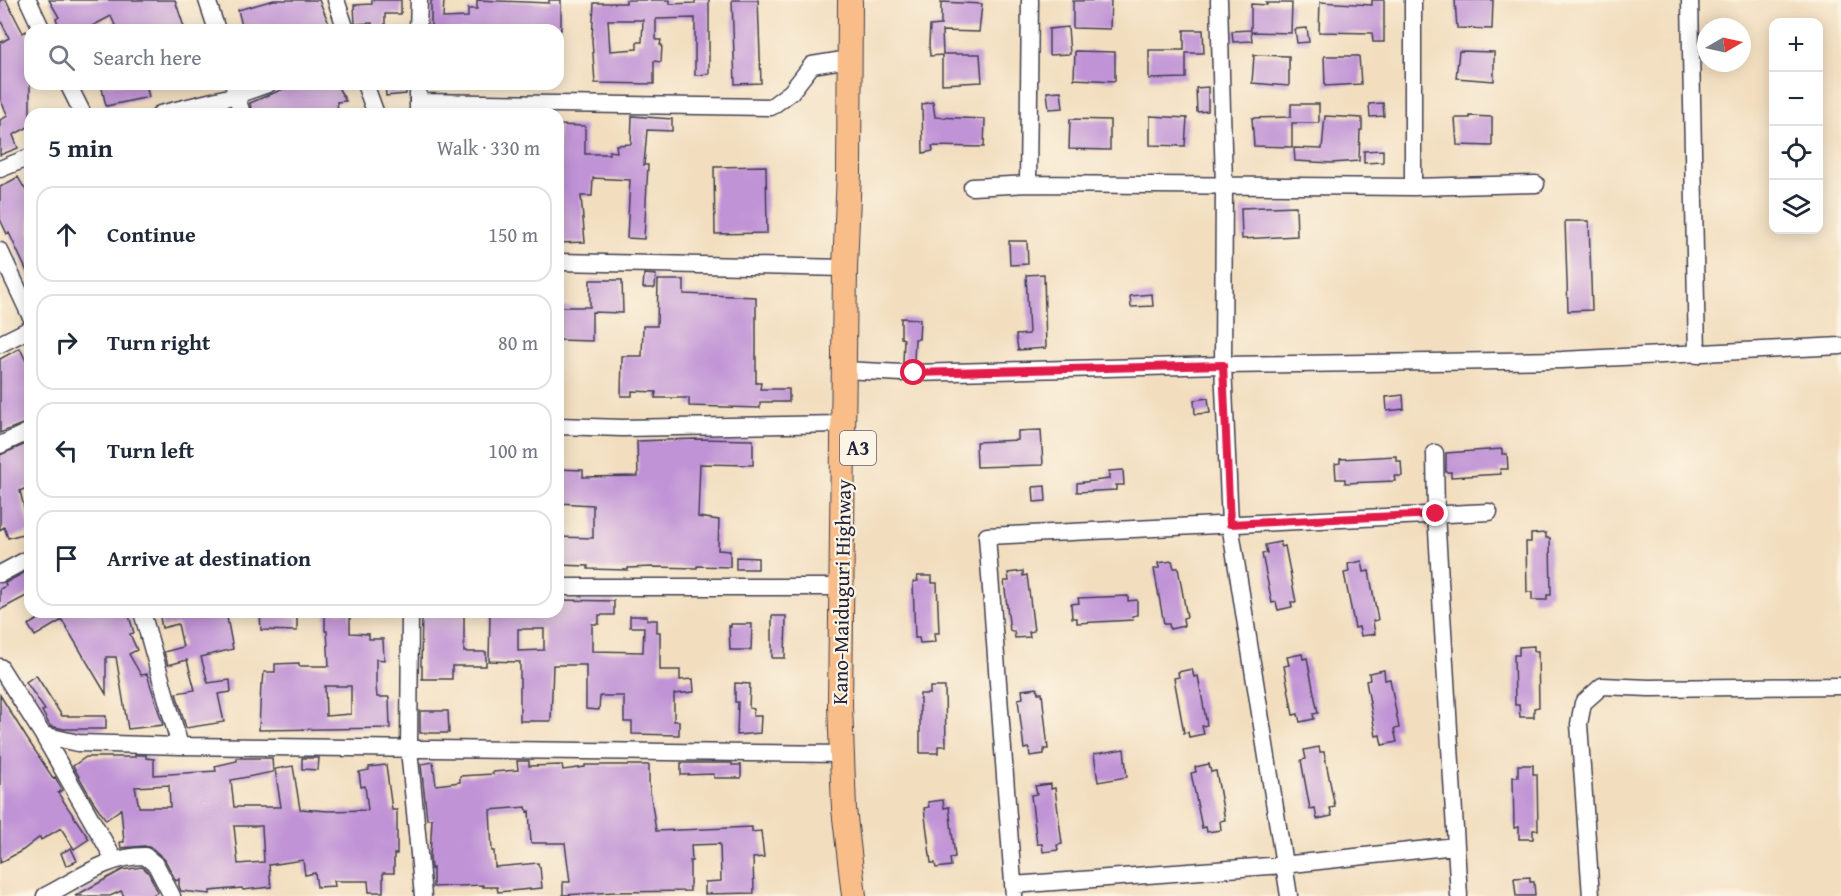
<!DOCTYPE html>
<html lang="en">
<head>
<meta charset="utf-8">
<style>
  :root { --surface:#fff; --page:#f6f6f7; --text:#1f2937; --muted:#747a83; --line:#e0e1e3 }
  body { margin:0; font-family:"Gentium Book Plus",serif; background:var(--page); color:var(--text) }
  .controls { position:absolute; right:18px; top:18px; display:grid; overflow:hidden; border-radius:12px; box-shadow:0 3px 15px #0003 }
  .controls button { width:54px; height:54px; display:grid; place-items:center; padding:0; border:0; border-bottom:2px solid var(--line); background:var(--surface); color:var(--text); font:30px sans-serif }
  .compass { position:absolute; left:1697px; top:18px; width:54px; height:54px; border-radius:50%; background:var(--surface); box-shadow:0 3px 15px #0003; rotate:81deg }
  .stop { position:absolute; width:18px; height:18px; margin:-14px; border:4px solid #e11d48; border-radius:50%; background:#fff }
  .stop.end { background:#e11d48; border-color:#fff; box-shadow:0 2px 6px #0008 }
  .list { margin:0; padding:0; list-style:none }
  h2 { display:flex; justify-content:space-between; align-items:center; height:78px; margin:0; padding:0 24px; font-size:26px }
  h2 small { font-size:20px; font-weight:400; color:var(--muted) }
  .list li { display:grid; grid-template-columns:39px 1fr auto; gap:18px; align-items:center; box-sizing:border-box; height:96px; margin:0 12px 12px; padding:0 12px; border:2px solid var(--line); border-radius:18px }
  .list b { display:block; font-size:22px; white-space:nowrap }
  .list em { font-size:20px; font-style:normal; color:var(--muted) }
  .icon { flex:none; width:33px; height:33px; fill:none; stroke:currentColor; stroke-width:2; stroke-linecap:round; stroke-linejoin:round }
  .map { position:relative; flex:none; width:1841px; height:896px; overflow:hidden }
  .search { position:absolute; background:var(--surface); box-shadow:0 3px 15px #0003; left:24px; top:24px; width:540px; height:66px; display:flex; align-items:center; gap:15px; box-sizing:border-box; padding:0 21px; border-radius:18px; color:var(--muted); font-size:22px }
  .panel { position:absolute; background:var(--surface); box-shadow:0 3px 15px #0003; left:24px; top:108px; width:540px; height:510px; border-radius:18px }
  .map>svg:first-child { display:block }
</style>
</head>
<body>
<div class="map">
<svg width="1841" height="896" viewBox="0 0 1841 896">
  <rect width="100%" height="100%" fill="#fcf5e5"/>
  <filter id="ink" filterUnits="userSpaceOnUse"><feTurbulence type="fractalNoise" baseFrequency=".0167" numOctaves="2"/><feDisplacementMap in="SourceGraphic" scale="12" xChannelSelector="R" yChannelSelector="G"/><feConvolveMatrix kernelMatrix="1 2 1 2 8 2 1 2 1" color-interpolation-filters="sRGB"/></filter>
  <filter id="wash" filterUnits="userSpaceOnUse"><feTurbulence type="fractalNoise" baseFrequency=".008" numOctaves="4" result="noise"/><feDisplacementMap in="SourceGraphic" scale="24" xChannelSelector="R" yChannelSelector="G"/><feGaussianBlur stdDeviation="1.35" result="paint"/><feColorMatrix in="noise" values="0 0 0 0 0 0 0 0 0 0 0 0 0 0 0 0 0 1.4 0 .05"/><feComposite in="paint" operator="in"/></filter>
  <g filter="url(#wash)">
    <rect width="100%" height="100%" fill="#f2debf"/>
    <g id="blocks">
      <!-- building -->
      <path fill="#c093d6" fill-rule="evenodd" d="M0 0H6L23 33 26 31 30 40V126L13 135 18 148 0 155V120L8 116 0 99V43L9 38 0 19Z
        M49 0H175L185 30H117L111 16 90 27 92 30H61L56 19 59 17Z
        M274 0H319L330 26 313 30H260L259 27 243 30 238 10Z
        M372 0H401V14H385V29H372V23L355 24 354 5 372 4Z
        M431 0H444L443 18 468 17V9H477V0L549 3V0H561V30H431Z
        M626 0H670V4L695 3V0H709V74L695 75V18L656 19V40H661L660 45H662L661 62 654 61V84L595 83 592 40 594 3H626ZM608 20H643L642 42H637V49L610 51Z
        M732 0H758L761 83 735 84Z
        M1111 0 1110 29 1073 28V1Z
        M1372 0H1384V42H1373L1372 33 1319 32 1320 2 1372 5Z
        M1455 0H1493L1492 29 1457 28Z
        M941 2 982 4 979 32 942 31 943 54H980L982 82 942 84V55L930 56 929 45 930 26 941 25Z
        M1266 3H1292L1291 33 1251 32 1252 41 1233 42 1232 31 1251 30V4L1267 5Z
        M1068 27 1070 54 1049 55V29Z
        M1307 28 1309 42 1297 43 1295 29Z
        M1184 30H1203L1204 53H1186V78L1149 79V50H1184Z
        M1075 51 1115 52V81L1074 79Z
        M1459 51 1494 52V81L1456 78Z
        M1254 55 1289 56V86L1252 83Z
        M1324 56H1359L1361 84 1325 86Z
        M101 84H146L149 97 106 106Z
        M295 84H336L346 101 337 102 338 114H252L250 103Z
        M385 84H405L406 94 386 96Z
        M1208 87V111L1197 112 1196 88Z
        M1061 91 1063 108 1049 109 1047 92Z
        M933 102 935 117 985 119 984 147 932 146 933 151 923 153 922 104Z
        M1383 103 1384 116 1370 117 1369 104Z
        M1291 104H1319V123H1292V147L1254 146 1252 118 1291 117Z
        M632 116 672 119V131L647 130 644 165H648L644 239 627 238 630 180 593 178 592 196H581L585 242 559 243 560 176H558V125L585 126V154H609V151L617 152 616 145 631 144Z
        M1150 116 1187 118 1185 146 1150 145Z
        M1325 116 1362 118V130H1360L1359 161 1332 163 1295 161 1294 148 1322 149Z
        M1470 116 1492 117V146L1457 145 1455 118H1470Z
        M1070 119 1110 120V150L1069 149Z
        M1383 150V162L1364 163V151Z
        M766 166 767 233 715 234 714 167Z
        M18 177 30 198V278L9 233 7 234 0 219V187Z
        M1296 206 1297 236 1242 239 1241 208Z
        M1565 221H1589L1592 310 1568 311Z
        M1009 241H1027L1028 264 1010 265Z
        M644 274 656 275 655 288H643Z
        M1044 274 1046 348 1018 350 1016 335 1029 334 1026 275Z
        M590 280H622L623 313 592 312V341L558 340 559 307H590Z
        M658 280H684V294L756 297V383H761L760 389H789V402H760V408L689 406V398H655L656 392 632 391V396H621L622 356H642L643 326H657Z
        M1152 294 1153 306 1131 307 1130 296Z
        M901 318 920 319 919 339H915L914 362 908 364 903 363 904 339 901 338Z
        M20 348 30 370V421L0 433V359Z
        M1403 395 1404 409 1387 411 1386 397Z
        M1208 398 1210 413 1195 414 1194 400Z
        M1041 430 1043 465 977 467 976 442 1018 440V431Z
        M695 439 753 440V465L700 464 698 517 719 520 718 550 730 551V567L697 566V568L653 567 628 568V570L588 569V566L558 565V537L593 538V505L558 503V469L583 470V477L638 476 637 441Z
        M28 443 30 448V486L20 491 30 532 8 538 4 527 0 530V455Z
        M1502 449V454H1507L1508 469H1500L1501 474 1451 477V472H1446V453Z
        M1396 456V461H1401L1402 476H1394L1395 481 1345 483V479H1336L1335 464 1340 463V459Z
        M1123 470 1124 485H1116V490L1077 492V483L1109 479V471Z
        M1045 486 1046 501 1034 502 1033 487Z
        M1546 533V538H1550L1551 595H1547V600H1532V592H1527L1526 542H1531V534Z
        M1280 542 1281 547 1285 546 1296 602H1291L1292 607 1278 610 1276 602 1272 603 1262 554 1267 553 1265 545Z
        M736 557 758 558V569H736Z
        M1172 561 1174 568H1178L1187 617 1183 618 1184 626 1170 629 1169 624H1164L1154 569 1159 568 1158 563Z
        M1362 561 1364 572 1369 571 1378 620 1373 621 1375 634 1361 636 1359 627 1355 628 1344 573 1349 572 1348 564Z
        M27 571 30 578V594L0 610V589L6 586 5 583Z
        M1023 571V576L1027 575 1034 631 1029 632 1030 637 1015 638 1014 631H1010L1004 581H1009L1008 573Z
        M917 576H932V583H937L939 633H934L935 642 920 643 919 638H915L913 582 918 581Z
        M1128 596V601L1137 600V615L1132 616 1133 620 1077 623V618H1072L1071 604 1079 603 1078 598Z
        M558 600 614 601V615H599V624H592V651L643 652 644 627H630V616H647V620H657V632H660V670H680V680L693 679 694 692 674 694V721H679V735L632 734V722H624V696H600L599 710 586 709V665H553L551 721H520V662L489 661 490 612H558ZM518 629H544V650L518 651Z
        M51 612H128L134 633 130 634 137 650 129 654 141 675 147 674 163 725 128 729 116 657H106V694L62 620 35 636 28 625Z
        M159 612H226L233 649 201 657 208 683 230 680 231 692 218 694 224 722 186 728 176 693 195 690 187 660 168 665 164 652 183 647 178 624 162 628Z
        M325 612H350V633L369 634V639H383L384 660 376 659V686L377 697H389L390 728 259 730 261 684H263L264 672H275V664L299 663V666H329L327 631H325ZM325 686H351V714L326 716Z
        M422 612H464V652H486V666H452V679H422V666H421Z
        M260 613H289V617H297V631L261 630Z
        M772 616H786L785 658H772Z
        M731 624H752L751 650H730L729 626 731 627Z
        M1534 646V651H1538L1539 707 1534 708V717H1520L1519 705H1515L1514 655H1519V647Z
        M1302 654 1303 659 1307 658 1318 713 1313 714 1314 719 1300 722 1298 714 1293 715 1284 666 1289 665 1287 657Z
        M1192 669 1194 677 1198 676 1207 725 1202 726 1204 734 1189 737 1188 732 1184 733 1174 678 1179 677 1178 672Z
        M1384 670 1385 680 1390 679 1399 728 1394 729 1397 742 1382 745 1380 735 1376 736 1366 681 1370 680 1369 673Z
        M36 675 62 716H106V729H64L50 726 42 711 45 710 26 682Z
        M735 683 750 684 749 708 754 709 753 716H761L760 733 737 735 738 702H735Z
        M930 687H945L946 746H938V753H920V694H930Z
        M1037 688 1038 693H1042L1048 749H1044V754L1030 756 1029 748 1024 749 1018 699 1023 698 1022 690Z
        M0 695 26 737 53 778 55 777 62 790 58 793 89 839 74 849 61 828 41 840 40 837 23 850 0 863Z
        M420 711H448L449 733H420Z
        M1319 747 1320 752H1324L1335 807 1330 808 1332 816 1317 819 1315 808 1310 809 1301 760 1306 759 1304 750Z
        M1124 749 1127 777 1098 782 1094 754Z
        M135 755H146V758L154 759V775L216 771 215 766 237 761V758H272L273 772 231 780 234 807H281L275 769 293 766 300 809 329 811 368 810 365 786 361 787 359 772 369 770V767L386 765 392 810H397V854H394V873H383V892H369L368 881H334L335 886 317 887 315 873 305 875 303 860 269 865 271 887 243 890 242 888 210 891V894L181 891 179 886V879L176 881 165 860 152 848 144 846 121 848 120 842H124L121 809 106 820 93 801 73 766 86 757H135ZM169 785 170 807H139L135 787ZM234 826H262L264 862 238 864Z
        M302 758H319L318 770 302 769Z
        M517 761H529V766L562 765 563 770 585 767V765H649V784L656 831 752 827V832L761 831 764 857 753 858 754 893 705 894V882L721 881 720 844 691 845 692 861H690V891L615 892 563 895V882H570L565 843H531L529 811 527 812 526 807 490 810 492 851H494L495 867 538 863 539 867H540L542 888 498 892 497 887H483V885L433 887V868L431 869 430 857 432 819H427L421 764 433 762 436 785 460 782V776L493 774V772L518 770Z
        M681 763H732V765H741V778H714V774L681 775Z
        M1209 764 1211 772 1216 771 1225 820 1220 821 1221 830 1207 832 1206 827 1202 828 1191 773 1196 772 1195 767Z
        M1518 765H1533V774H1537L1538 830H1533V839H1519V827L1514 828 1513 777H1518Z
        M1051 784V789L1055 788 1062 844 1057 845 1058 850 1043 852 1042 844H1037L1031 795 1037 794 1035 786Z
        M943 800 944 808 949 807 955 857 950 858 951 866 936 868 935 863H931L924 808 929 807 928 802Z
        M71 848 77 861 66 866 61 853Z
        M142 867 148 872 158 892 151 896H124L121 891 110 896H75L122 870Z
        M1530 877V882H1534L1535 896H1516L1514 878Z"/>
    </g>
  </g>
  <g filter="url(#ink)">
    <use href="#blocks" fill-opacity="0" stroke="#413e4f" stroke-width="1.5"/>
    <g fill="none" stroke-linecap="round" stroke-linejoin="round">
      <defs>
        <path id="minor" d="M28 0 42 30
          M207 0 217 30
          M336 0 346 30
          M1219 0 1224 185 1223 365 1230 524 1289 896
          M1690 0 1697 355
          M418 30 419 0
          M68 84 83 114
          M365 84 376 114
          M234 86 242 114
          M419 102 771 107 791 92 812 65 849 59
          M160 114 237 95 268 84
          M418 114V84
          M0 169 30 157
          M1028 184 1030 0
          M972 187 1028 184 1413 187 1536 184
          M1413 187V0
          M0 251 30 315
          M558 262 845 268
          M0 344 30 329
          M844 370 902 373
          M914 373 1223 365 1562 360 1841 346
          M558 426 622 428 844 424
          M0 445 30 431
          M1435 453 1436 514 1459 896
          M0 574 30 558
          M558 587H841
          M142 612 180 746
          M410 612 409 749 423 896
          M0 667 43 735 114 859
          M43 735 78 743 180 746 842 754
          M1013 885 1283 865 1455 846
          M45 896C79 879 106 856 145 856L156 865 172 896
          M1014 896 987 536 1489 512
          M1591 896 1579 724 1583 703 1602 686 1649 688 1841 686"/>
        <path id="highway" d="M850 0 849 173 845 268 840 705 844 809 854 896"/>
      </defs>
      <!-- minor casing -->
      <use href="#minor" stroke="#413e4f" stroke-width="19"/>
      <!-- highway casing -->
      <use href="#highway" stroke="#413e4f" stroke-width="26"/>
      <!-- minor -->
      <use href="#minor" stroke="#fff" stroke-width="16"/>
      <!-- highway -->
      <use href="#highway" stroke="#f8bd88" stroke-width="24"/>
    </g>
  </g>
  <g fill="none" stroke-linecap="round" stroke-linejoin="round" filter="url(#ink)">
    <!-- route -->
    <path stroke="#e11d48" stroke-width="8" d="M914 373 1223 365 1230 524 1436 514"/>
  </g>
  <g text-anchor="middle" stroke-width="4.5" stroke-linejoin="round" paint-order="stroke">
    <!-- shield labels -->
    <rect fill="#fcf5e5" stroke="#63616e" stroke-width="1.5" x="840" y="431" width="36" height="34" rx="4.5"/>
    <g font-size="20" font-weight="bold" fill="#22223b">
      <text x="858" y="455">A3</text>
    </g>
    <!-- street labels -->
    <g font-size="21" fill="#22223b" stroke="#fcf5e5">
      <text transform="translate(842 592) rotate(-89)" y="7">Kano-Maiduguri Highway</text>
    </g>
  </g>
</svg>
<div class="controls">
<button>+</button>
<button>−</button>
<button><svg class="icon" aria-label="locate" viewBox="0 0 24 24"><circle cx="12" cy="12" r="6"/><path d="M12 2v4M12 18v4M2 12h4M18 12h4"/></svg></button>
<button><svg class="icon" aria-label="layers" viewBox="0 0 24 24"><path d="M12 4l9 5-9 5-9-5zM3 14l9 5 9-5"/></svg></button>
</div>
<svg class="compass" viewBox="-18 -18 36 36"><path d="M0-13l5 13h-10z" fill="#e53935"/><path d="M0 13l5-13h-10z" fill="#747a83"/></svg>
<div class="stop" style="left:914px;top:373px"></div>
<div class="stop end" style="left:1436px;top:514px"></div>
<div class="search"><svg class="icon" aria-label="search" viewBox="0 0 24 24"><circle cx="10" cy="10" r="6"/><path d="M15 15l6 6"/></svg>Search here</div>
<section class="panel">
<h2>5 min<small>Walk · 330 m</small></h2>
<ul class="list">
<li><svg class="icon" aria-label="ahead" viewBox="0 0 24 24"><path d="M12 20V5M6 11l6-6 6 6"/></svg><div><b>Continue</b></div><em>150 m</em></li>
<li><svg class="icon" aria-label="right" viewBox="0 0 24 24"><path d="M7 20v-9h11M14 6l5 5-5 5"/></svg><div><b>Turn right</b></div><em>80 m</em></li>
<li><svg class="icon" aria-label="left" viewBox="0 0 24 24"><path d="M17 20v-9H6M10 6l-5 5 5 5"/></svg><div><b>Turn left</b></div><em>100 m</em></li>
<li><svg class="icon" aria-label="arrive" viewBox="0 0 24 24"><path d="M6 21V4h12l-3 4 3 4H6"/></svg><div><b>Arrive at destination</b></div></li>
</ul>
</section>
</div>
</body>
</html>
